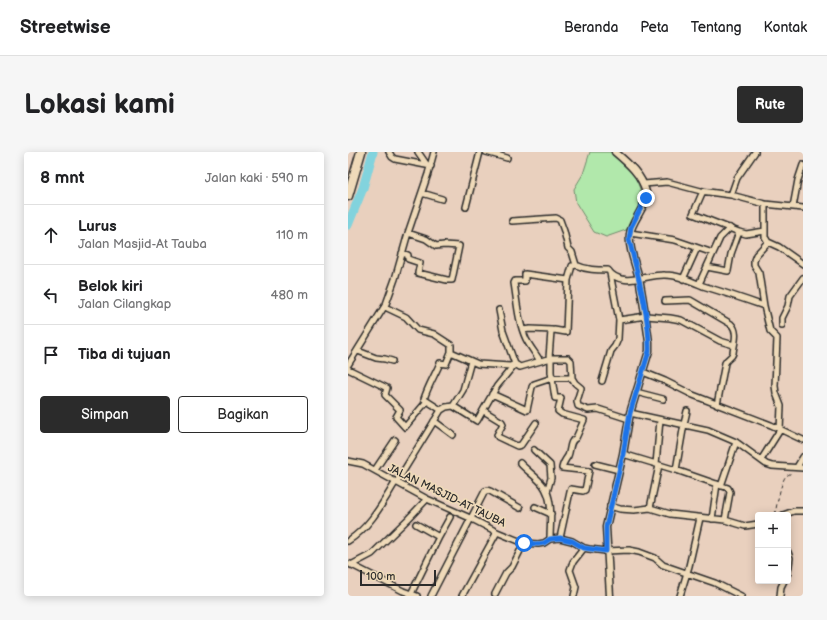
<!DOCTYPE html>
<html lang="id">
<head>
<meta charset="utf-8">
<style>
  :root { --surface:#fff; --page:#f6f6f6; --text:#202124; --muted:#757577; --line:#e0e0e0; --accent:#2b2b2b }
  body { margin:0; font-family:"Balsamiq Sans",sans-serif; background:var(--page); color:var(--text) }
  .controls { position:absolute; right:12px; bottom:12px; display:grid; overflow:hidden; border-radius:4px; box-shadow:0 2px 10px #0003 }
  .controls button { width:36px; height:36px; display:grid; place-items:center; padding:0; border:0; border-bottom:1px solid var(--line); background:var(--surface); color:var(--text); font:20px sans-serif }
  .scale { position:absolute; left:12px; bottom:10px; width:76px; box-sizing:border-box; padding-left:4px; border:2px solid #2b2b2b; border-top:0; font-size:11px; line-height:14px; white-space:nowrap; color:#2b2b2b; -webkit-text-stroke:3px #efdab9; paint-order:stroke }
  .stop { position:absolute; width:12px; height:12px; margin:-9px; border:3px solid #1a73e8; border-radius:50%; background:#fff }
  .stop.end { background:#1a73e8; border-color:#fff; box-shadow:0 1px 4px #0008 }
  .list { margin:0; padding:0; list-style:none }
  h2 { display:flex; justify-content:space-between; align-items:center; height:52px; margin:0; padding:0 16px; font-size:17px }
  h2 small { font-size:13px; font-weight:400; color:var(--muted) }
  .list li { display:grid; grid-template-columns:26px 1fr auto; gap:12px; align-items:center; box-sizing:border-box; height:60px; padding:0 16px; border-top:1px solid var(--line) }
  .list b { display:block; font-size:15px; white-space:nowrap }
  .list p { margin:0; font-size:13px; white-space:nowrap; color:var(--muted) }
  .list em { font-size:13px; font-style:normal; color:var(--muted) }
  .actions { display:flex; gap:8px; padding:12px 16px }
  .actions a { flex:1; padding:9px 0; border:1px solid var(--accent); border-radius:4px; text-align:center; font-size:14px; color:var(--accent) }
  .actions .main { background:var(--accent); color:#fff }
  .icon { flex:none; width:22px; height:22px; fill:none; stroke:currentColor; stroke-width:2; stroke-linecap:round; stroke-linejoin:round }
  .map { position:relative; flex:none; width:455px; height:444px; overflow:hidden; border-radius:4px }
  header { display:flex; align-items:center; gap:24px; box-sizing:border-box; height:56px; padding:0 20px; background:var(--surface); border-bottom:1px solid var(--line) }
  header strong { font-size:19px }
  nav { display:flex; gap:22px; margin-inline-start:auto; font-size:14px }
  .intro { display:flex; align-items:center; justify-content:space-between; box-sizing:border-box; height:96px; padding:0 24px }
  h1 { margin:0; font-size:28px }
  .button { padding:10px 18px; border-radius:4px; background:var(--accent); color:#fff; font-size:14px; font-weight:700 }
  main { display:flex; gap:24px; padding:0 24px }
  aside { flex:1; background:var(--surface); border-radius:4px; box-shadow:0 2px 10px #0003 }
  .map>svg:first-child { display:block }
</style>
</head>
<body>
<header>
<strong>Streetwise</strong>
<nav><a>Beranda</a><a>Peta</a><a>Tentang</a><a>Kontak</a></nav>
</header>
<div class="intro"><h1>Lokasi kami</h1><a class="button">Rute</a></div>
<main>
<aside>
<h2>8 mnt<small>Jalan kaki · 590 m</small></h2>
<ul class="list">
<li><svg class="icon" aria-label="ahead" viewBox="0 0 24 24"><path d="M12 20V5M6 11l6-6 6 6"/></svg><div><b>Lurus</b><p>Jalan Masjid-At Tauba</p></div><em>110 m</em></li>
<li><svg class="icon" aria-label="left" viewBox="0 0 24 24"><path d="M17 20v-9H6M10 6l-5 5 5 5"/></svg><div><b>Belok kiri</b><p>Jalan Cilangkap</p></div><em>480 m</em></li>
<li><svg class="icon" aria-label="arrive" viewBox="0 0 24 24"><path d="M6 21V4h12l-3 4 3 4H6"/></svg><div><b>Tiba di tujuan</b></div></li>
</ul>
<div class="actions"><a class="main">Simpan</a><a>Bagikan</a></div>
</aside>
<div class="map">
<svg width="455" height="444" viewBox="0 0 455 444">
  <rect width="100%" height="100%" fill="#e9d0be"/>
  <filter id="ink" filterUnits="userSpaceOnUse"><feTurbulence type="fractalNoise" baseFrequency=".025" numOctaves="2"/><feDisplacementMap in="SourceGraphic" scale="8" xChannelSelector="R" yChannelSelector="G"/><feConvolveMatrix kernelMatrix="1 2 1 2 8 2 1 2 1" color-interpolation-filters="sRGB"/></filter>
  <g filter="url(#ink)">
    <!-- green -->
    <path fill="#b1e8ab" stroke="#6e8a6b" d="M242 0H263L287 24 292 37 293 50 287 66 278 78 258 85 246 80 228 51 226 37 235 22Z"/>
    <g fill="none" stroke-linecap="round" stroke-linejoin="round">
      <!-- river -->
      <path stroke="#82d3dd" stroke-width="9" d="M0 73 15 36 25 0"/>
      <defs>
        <path id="minor" d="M41 0 44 5 47 7 83 14
          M70 0 79 13
          M138 0 159 6
          M296 32 319 30 353 39 383 43 417 52V85L420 90 431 95 455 112
          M355 39 345 62 391 80 398 82 417 79
          M74 41 94 47
          M383 43 389 26 407 0
          M417 52 455 56
          M118 55 132 0
          M445 55 450 28 455 13
          M164 69 208 66 212 68 216 79 220 96 224 100 228 113C238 118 249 118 260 118 273 137 299 122 317 123 330 123 343 129 355 134 375 140 396 147 416 154
          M282 81 327 88 365 101
          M54 101 60 103V107L72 111 70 121 99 128H104L111 94 96 93 88 94 78 87 60 81
          M359 115 380 119 383 102 391 80
          M335 127 349 96
          M351 132 372 86 382 76
          M317 149 342 148 383 172C391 180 386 191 385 201 384 206 379 206 377 211L369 253
          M271 168 298 164 322 166 333 168 372 189 386 193
          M434 173V166L440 154 442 144 455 126
          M175 178 182 177 204 178
          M10 199 28 206 37 207 44 209
          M103 200 130 212 162 214 167 212 172 215 203 206H220L223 209 224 226 227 231 233 236 229 249 230 254 240 258 250 257 281 267
          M201 206 203 179 206 178 218 180 220 128 224 114 228 113
          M203 206V220L207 246H213L210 259 214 262 236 268 228 286C221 289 223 297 220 304 217 308 215 311 214 316L241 319 237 338 235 339 223 337 222 340 212 386
          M192 209C188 202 182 195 178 187 170 170 169 149 166 131L167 129H177V122L220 128
          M0 213 38 152 47 127 60 81 80 22 86 0
          M0 217 39 236 37 243 52 258 48 265 57 275 79 249 76 247C80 234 87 223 92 211L98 212 103 200V193L86 182 70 178 58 165 37 155
          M295 220 317 229 345 243 423 273 455 288
          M254 229 263 199 267 194 270 187 271 168 262 121
          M288 240 315 247
          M144 242 179 258 184 235 186 232 204 226H224
          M79 249 93 258
          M105 254 129 269 149 234 167 212 155 179 151 158
          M136 259 154 270 155 272 149 283 150 285 169 294 173 293 188 271
          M282 261 360 278 388 290 418 312 424 314 455 316
          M86 269 105 283
          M186 298 202 313 203 326 199 340
          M275 302 328 318 380 336 382 340 377 368
          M413 308 432 278 433 254 428 241 427 234 429 186 422 179 416 154 411 121 406 113V108L408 103 420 90
          M0 309 15 312 79 347 122 366 149 380 176 391 190 392 196 391 202 387 212 386 224 389 236 396 241 397 258 399 281 398 291 400 307 406 315 413 367 431 393 444
          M172 311C179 319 189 325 195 333 206 348 202 370 202 387
          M247 312 271 318
          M308 312 312 268
          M449 315 455 305
          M27 318 47 288
          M328 318 336 272 339 259
          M48 331 93 258 98 255 105 254 115 238 123 209
          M373 334 388 290
          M262 354 272 357 286 358 302 356 322 362 377 368 397 374 410 372
          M187 355 203 362
          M302 356 311 313
          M435 363 446 359H455
          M364 367 369 332
          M91 385 102 365
          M0 389C22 375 34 352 47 331
          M440 400 442 406 440 421
          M2 412 55 439 69 444
          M3 413 24 402 60 367 79 347
          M147 442 158 421 164 415 176 391
          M62 444 91 385 68 372
          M83 444 137 339 139 338 142 339 172 356
          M114 444 149 380
          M226 444 228 435 222 418 225 410 236 396
          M332 444 341 414 352 366
          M432 444 433 435 436 429"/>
        <path id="tertiary" d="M262 444 258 375 275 302 282 261 301 199V190C298 168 295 147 291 126 288 114 280 95 282 82 283 69 301 52 298 40 294 23 280 11 267 0"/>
        <path id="trunk" d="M0 44 13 0"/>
      </defs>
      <!-- minor casing -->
      <use href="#minor" stroke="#2b2b2b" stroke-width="8"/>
      <!-- tertiary casing -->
      <use href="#tertiary" stroke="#2b2b2b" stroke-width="9"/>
      <!-- trunk casing -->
      <use href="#trunk" stroke="#2b2b2b" stroke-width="11"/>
      <!-- path -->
      <path stroke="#2b2b2b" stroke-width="1" stroke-dasharray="4 3" stroke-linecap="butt" d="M427 363C428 356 433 329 438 324 440 323 441 322 444 321"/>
      <!-- minor -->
      <use href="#minor" stroke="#efdab9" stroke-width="5"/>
      <!-- tertiary -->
      <use href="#tertiary" stroke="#efdab9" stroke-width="6"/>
      <!-- trunk -->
      <use href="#trunk" stroke="#efdab9" stroke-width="8"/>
    </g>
  </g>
  <g fill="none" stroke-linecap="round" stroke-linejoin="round" filter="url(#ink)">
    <!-- route -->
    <path stroke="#1a73e8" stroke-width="5" d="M176 391 190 392 196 391 202 387 212 386 224 389 236 396 258 399V375L275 302 282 261 301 199C302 165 289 120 281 87L283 75 298 46"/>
  </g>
  <g text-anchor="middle" stroke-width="3.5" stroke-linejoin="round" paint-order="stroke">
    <!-- street labels -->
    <g font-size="11" fill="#2b2b2b" stroke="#efdab9">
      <text transform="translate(99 343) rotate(26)" y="4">JALAN MASJID-AT TAUBA</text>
    </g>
  </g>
</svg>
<div class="controls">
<button>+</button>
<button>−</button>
</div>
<div class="scale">100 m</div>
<div class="stop" style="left:176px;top:391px"></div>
<div class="stop end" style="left:298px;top:46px"></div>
</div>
</main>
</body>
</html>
